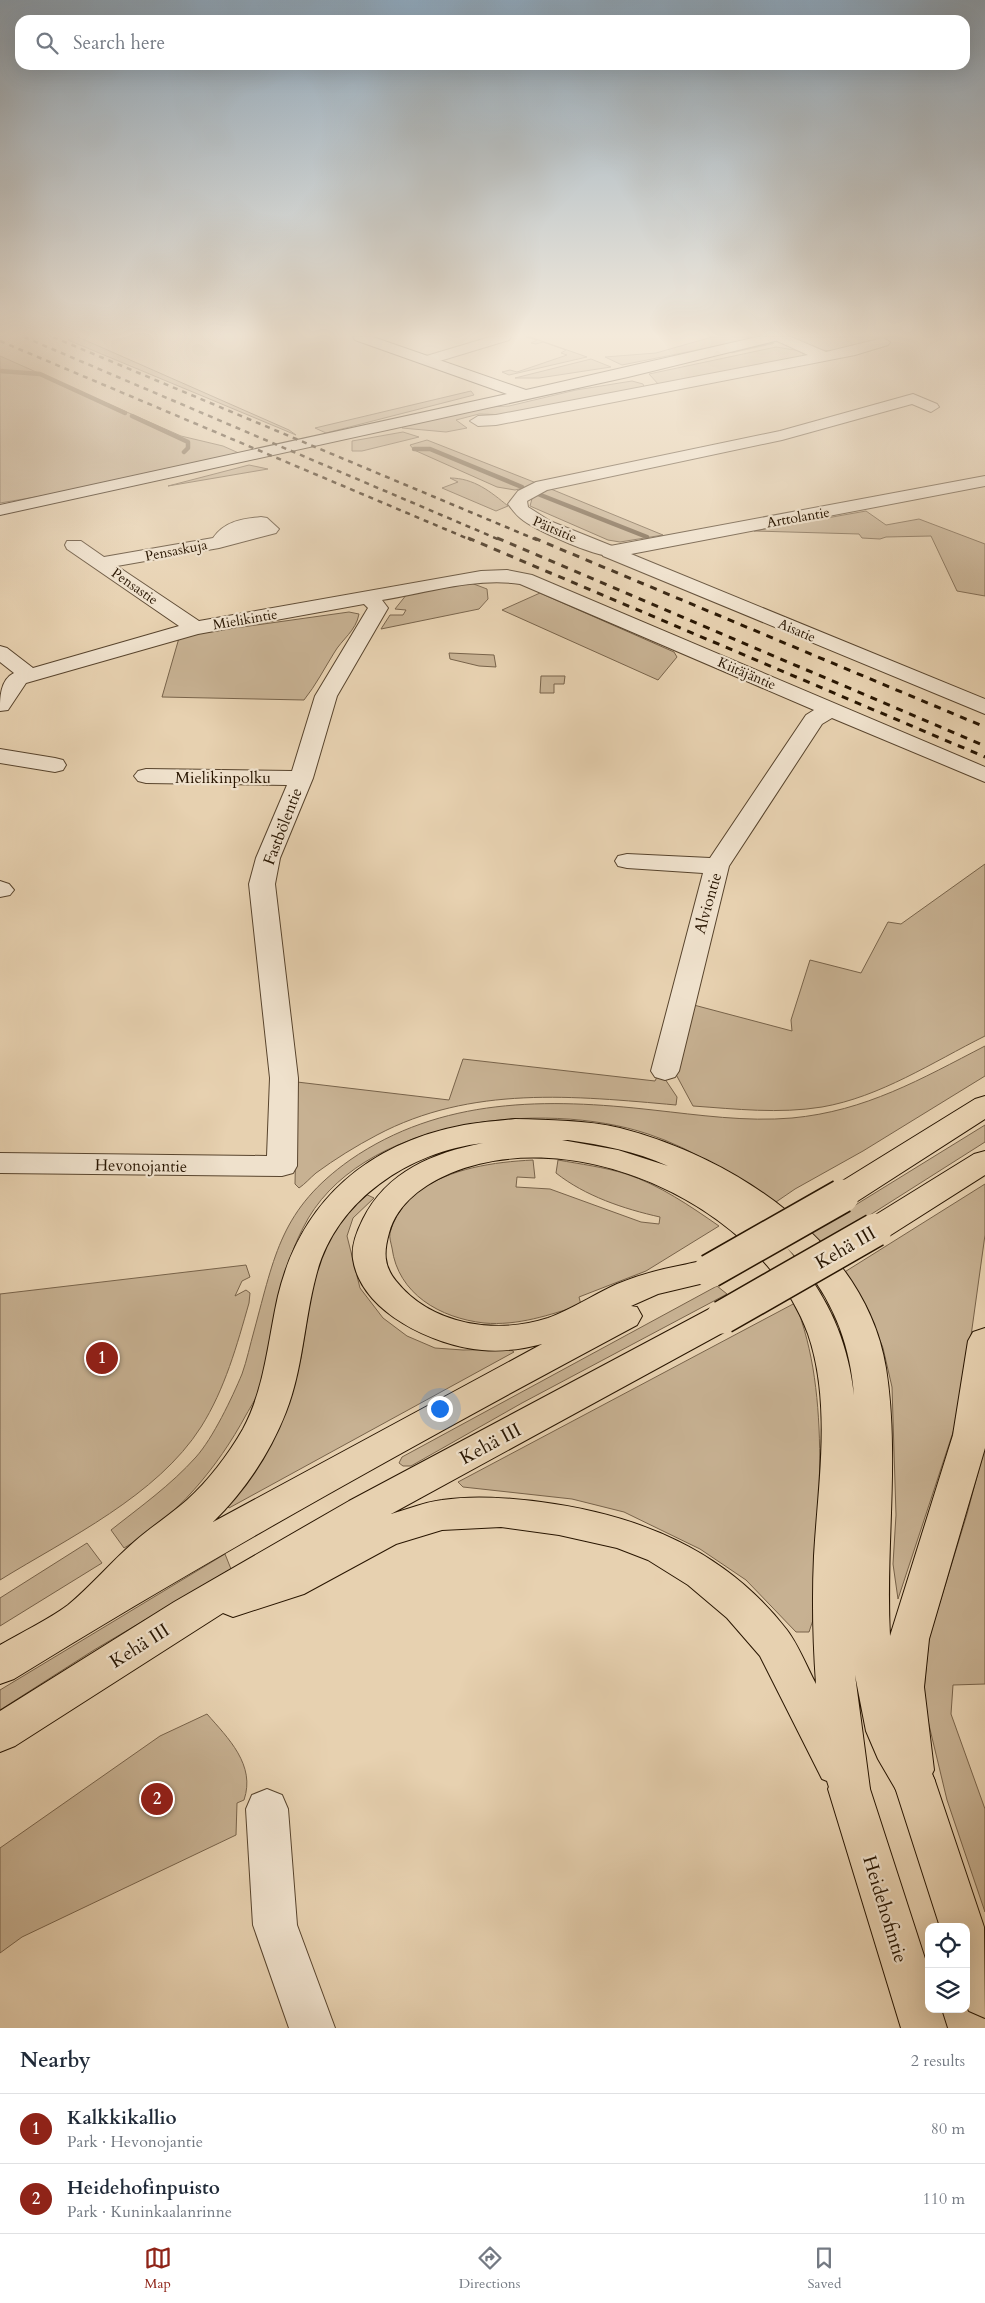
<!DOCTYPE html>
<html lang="en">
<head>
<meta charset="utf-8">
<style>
  :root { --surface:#fff; --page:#f6f6f7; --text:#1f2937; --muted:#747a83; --line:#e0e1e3; --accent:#8f2418 }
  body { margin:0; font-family:Cardo,serif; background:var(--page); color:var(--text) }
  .controls { position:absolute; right:15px; bottom:15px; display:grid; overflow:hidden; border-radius:10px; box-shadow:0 5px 20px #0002 }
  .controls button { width:45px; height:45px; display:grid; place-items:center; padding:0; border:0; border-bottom:1px solid var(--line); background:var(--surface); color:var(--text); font:25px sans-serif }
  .you { position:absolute; left:439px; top:1408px; width:18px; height:18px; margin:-12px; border:4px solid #fff; border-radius:50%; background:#1a73e8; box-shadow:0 0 0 8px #1a73e833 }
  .badge { display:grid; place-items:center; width:32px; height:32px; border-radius:50%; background:var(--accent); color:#fff; font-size:16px; font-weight:700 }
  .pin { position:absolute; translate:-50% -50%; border:2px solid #fff; box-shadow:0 1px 5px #0006 }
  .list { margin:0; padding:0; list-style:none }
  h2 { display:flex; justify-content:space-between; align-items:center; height:65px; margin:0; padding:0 20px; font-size:21px }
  h2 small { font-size:16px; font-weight:400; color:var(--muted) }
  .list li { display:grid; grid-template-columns:32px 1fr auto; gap:15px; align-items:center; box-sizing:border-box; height:70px; padding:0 20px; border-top:1px solid var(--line) }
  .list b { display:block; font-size:19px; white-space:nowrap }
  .list p { margin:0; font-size:16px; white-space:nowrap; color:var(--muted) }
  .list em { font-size:16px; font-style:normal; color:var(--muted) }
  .icon { flex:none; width:28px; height:28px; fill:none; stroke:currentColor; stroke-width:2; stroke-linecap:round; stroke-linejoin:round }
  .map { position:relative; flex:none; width:985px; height:2028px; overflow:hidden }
  .search { position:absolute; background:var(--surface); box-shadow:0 5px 20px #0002; left:15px; right:15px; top:15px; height:55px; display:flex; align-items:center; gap:12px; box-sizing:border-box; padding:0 18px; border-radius:15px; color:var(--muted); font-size:19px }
  .sheet { height:205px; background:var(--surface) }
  nav { display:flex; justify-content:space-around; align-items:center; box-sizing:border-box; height:70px; border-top:1px solid var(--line); background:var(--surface); font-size:14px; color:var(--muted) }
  nav a { display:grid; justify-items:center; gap:2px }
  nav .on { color:var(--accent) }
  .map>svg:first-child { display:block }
</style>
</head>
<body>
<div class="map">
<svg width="985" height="2028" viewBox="0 0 985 2028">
  <rect width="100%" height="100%" fill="#e7d1b0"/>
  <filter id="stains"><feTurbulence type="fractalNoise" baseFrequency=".004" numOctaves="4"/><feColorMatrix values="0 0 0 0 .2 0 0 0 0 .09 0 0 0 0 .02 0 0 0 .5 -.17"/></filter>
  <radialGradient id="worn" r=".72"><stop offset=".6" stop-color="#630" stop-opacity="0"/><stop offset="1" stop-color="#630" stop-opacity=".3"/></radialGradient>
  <!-- green -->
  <path fill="#c7b192" stroke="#78634a" d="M78 337 289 430 296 435 68 340Z
    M526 337H530L587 357 509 375 502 372 510 370 517 372 567 355 561 353 566 350 543 342 536 344 531 343 537 340Z
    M712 337H762L622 365 605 357 656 353Z
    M798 337H888C880 338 875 343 867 345 846 351 811 357 798 337Z
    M776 347 801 351 804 356 659 385 649 374Z
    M0 356 181 436 223 446 241 454 47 495 0 503Z
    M591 359 611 367 539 378H515Z
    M632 381 643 384 645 390 510 415 479 414 456 420 467 428 446 432 402 428 406 424 488 407 509 406 576 390Z
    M471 391 474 395 326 433 315 428Z
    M403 432 419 437 362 451H352V441Z
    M427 440 539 484 515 490 497 487 414 450 410 445Z
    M249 465 268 469 168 486Z
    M450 478C474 478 491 492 508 506L496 511 442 488 458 482Z
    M546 487 663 535 620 542 608 540 530 506 533 495Z
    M866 511 886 525 919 519 985 544V596L957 591 931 536 886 537 880 539 862 538 859 534 754 531Z
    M471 583 487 589 488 599 479 609 381 629 390 615H403L406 610 395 609 407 594Z
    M540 593 674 652 677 657 658 680 502 610Z
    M349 612 359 614C356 631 342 639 334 653 324 669 316 685 304 700L162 697 179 638 213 629 242 627Z
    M449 653 494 655 496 667 479 666 450 659Z
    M541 676H565L564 684H554V693H540Z
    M985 864V1036C933 1062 880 1097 822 1107 779 1114 736 1109 693 1106L672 1067 690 1004 792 1031 791 1020 810 960 861 973 888 922 901 924Z
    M985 1046V1076L863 1151 795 1189 776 1202C735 1177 694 1149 648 1134 544 1099 357 1118 303 1228 278 1276 274 1335 260 1387 258 1396 251 1406 246 1415 218 1467 176 1518 124 1548L111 1530C140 1507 171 1485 196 1457 213 1438 232 1398 242 1374 247 1360 250 1345 254 1331 275 1254 281 1209 350 1160 441 1097 547 1098 653 1110 699 1115 746 1122 792 1118 866 1111 921 1079 985 1046Z
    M463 1059 655 1081 657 1077 663 1076 677 1097 676 1105C575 1096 471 1085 377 1135 356 1146 335 1159 316 1173 310 1178 305 1184 299 1188L295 1184 297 1082 449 1100Z
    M985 1125V1142L870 1215 819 1243 810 1233Z
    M533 1160 535 1178 517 1177 516 1187 550 1189 641 1222 659 1224 660 1217C624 1209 585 1196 556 1173L558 1160C580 1164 604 1167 626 1174 660 1185 690 1206 719 1226L646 1271 579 1297 581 1305C549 1315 518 1326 484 1323 440 1318 398 1294 392 1248 391 1243 389 1237 390 1233 393 1219 406 1200 417 1192 450 1168 494 1162 533 1160Z
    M985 1184V1235L961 1408 898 1599 893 1564 896 1515 892 1387 883 1348 866 1305 843 1273Z
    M361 1192 374 1198 353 1218 347 1236 360 1288 383 1318 407 1336 435 1348 463 1350 510 1349 514 1352 229 1508 226 1504 253 1474 272 1443 288 1406 301 1358 311 1296 319 1262 330 1231Z
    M246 1265 250 1277 242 1281 235 1296 246 1290 250 1293 249 1303C237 1345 225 1389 201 1427 157 1496 68 1538 0 1580V1294Z
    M717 1286 727 1294 522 1403 411 1466H403L399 1463 402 1457Z
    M795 1303C833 1396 817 1520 813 1620L809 1632H796L746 1580 700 1549 624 1512 572 1499 463 1487 458 1482Z
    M985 1446V1684L953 1685 951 1714 985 1809V1912L947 1800 923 1700 929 1638 967 1514Z
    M87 1543 102 1563 0 1626V1598Z
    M225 1554 231 1569 94 1650 0 1710V1690Z
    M207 1714C228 1738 256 1765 244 1800L237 1803 236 1835 22 1937 0 1953V1848L160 1736Z"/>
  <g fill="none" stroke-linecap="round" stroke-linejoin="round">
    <!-- stream -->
    <path stroke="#745f46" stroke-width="4.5" d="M732 351 772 342
      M0 371 40 374 125 413
      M132 416 188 442V448L184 452
      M414 449H430L522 487
      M538 494 647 537"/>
    <defs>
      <path id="minor" d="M490 337H511L509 340 433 363H423L420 360 423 357Z
        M773 337H791L826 352 883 338 890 342 888 345 855 355 496 425 478 426 470 421 478 416 496 415 808 355 775 340Z
        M913 394 937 404 939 407 931 412 912 404 782 440 547 490 527 501 528 507 550 521 617 548 619 552 617 556C601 560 538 531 524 521 517 516 513 511 508 504L518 491 536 482 780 431Z
        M261 517 267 518 279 529 276 533 219 548 117 566 199 621 481 571 507 570 532 575 985 767V782L832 718 822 724 729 866 679 1071 675 1077 665 1080 655 1077 651 1071 703 873 627 868 618 866 615 861 618 856 627 854 710 858 806 715 814 710 520 584C476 577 426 593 382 600L388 608 337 696 313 778 280 858 275 884 298 1078 297 1166 293 1173 282 1176 0 1173V1153L267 1156 270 1078 249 884 256 858 287 785 146 783 138 781 134 776 138 771 146 769 292 771 315 696 368 608 364 604 198 634 26 683 8 710 0 711C0 698 0 680 14 673L0 662V646L7 648 33 668 179 626 67 549 65 545 67 541H81L104 557 213 538C225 521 242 519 261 517Z
        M0 749 55 758 63 760 66 765 63 770 55 772 0 763Z
        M0 881 9 884 14 890 10 895 0 897Z
        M267 1789 282 1795 288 1809 297 1925 335 2028H289L253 1925 246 1809 252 1795Z"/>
      <path id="tertiary" d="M985 476V486L631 554 985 699V714L603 556 601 552 603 548 610 546Z"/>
      <path id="secondary" d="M353 337H373L526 390 757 337H781L779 340 628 377 0 515V505L507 394 355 340Z"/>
      <path id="primary" d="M914 1761 929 1767 935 1781 984 1927 985 2018 969 2011 966 2005V1927H940L893 1781 899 1767Z
        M849 1769 864 1775 870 1789 929 1971V2009H941L947 2028H901L828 1789 834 1775Z"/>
      <path id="trunk" d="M985 1096V1119L853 1204 842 1207 831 1204 827 1196 831 1188 975 1099Z
        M515 1119C550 1120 586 1120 620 1128 734 1157 866 1243 886 1368 900 1457 885 1547 890 1636L953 1435 968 1341 973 1332 985 1328V1448L929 1639 924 1687 934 1770 932 1774 935 1781 929 1795 914 1801 899 1795 878 1759 866 1731 855 1675 870 1789 864 1803 849 1809 834 1803 827 1781 822 1779 760 1656 727 1618 688 1585 648 1560 617 1548 559 1535 501 1527 442 1530 396 1544 304 1594 233 1617 223 1613 15 1746 0 1752V1711L174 1602 349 1501 711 1308 723 1305 735 1308 740 1317 735 1326 391 1514C408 1509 425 1502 442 1500 475 1495 508 1498 541 1502 639 1515 725 1550 787 1630 799 1646 807 1667 816 1684 813 1641 812 1599 814 1556 818 1484 832 1404 808 1334 762 1207 577 1121 451 1173 425 1184 397 1203 389 1233 384 1251 383 1265 396 1281 431 1325 496 1335 548 1318 572 1309 593 1295 617 1284 636 1276 657 1270 678 1266 693 1263 706 1258 721 1263L726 1271 721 1279 658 1294 631 1306 637 1307 642 1316 637 1325C426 1438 218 1553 14 1679L0 1684V1645C22 1632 48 1620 68 1605 91 1586 111 1562 134 1542 151 1527 170 1515 187 1500 209 1480 228 1455 243 1429 265 1388 268 1340 278 1296 301 1200 369 1143 464 1125 481 1122 498 1121 515 1119ZM562 1140H568C602 1145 635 1151 668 1166L618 1150ZM483 1143C433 1153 387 1171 363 1219 357 1231 351 1246 353 1259 361 1313 435 1346 482 1350 503 1352 523 1349 542 1344L213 1522C244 1492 270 1453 286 1412 303 1369 304 1321 316 1276 335 1200 409 1152 483 1143ZM787 1248C828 1288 850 1338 854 1395 847 1336 826 1293 787 1248Z
        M985 1151V1175L886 1238 875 1241 864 1238 859 1230 864 1222 974 1154Z"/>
    </defs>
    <!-- minor casing -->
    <use href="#minor" stroke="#58442d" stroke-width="2"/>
    <!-- tertiary casing -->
    <use href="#tertiary" stroke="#58442d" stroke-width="2"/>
    <!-- secondary casing -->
    <use href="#secondary" stroke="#281501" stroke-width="2"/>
    <!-- primary casing -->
    <use href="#primary" stroke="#281501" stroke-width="2"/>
    <!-- trunk casing -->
    <use href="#trunk" stroke="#281501" stroke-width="2"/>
    <!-- minor -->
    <use href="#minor" fill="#efe1cc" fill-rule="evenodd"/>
    <!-- tertiary -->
    <use href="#tertiary" fill="#efe1cc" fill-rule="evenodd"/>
    <!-- secondary -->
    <use href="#secondary" fill="#efe1cc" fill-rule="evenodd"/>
    <!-- primary -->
    <use href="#primary" fill="#e7d1b0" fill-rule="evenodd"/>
    <!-- trunk -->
    <use href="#trunk" fill="#e7d1b0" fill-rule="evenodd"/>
    <!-- rail-far1 -->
    <path stroke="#281501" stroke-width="2.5" stroke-dasharray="5 5" stroke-linecap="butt" d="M24 337 500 540
      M53 337 537 540
      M0 341 471 540"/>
    <!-- rail -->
    <path stroke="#281501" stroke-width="3" stroke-dasharray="7 7" stroke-linecap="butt" d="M468 538 985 757
      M497 538 985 746
      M534 538 985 727"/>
    <defs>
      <path id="trunk-bridge" d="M710 1271 842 1196
        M723 1317 875 1230"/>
    </defs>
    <!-- trunk-bridge casing -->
    <use href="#trunk-bridge" stroke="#281501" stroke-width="36" stroke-linecap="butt"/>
    <!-- trunk-bridge -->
    <use href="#trunk-bridge" stroke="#e7d1b0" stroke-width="33"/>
  </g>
  <!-- sky -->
  <linearGradient id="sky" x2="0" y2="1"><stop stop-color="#8da6ba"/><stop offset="0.54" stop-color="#f4eadb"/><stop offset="1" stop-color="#f4eadb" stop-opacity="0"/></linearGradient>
  <rect width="985" height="621" fill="url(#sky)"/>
  <g text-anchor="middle" stroke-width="4.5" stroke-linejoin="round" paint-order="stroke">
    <!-- far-street labels -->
    <g font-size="14" fill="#281501" stroke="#efe1cc">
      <text transform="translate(798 517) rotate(-10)" y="5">Arttolantie</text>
      <text transform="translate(555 529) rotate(23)" y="5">Päitsitie</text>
      <text transform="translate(176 550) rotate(-11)" y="5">Pensaskuja</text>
      <text transform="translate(135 586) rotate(35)" y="5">Pensastie</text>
      <text transform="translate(245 619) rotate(-10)" y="5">Mielikintie</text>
      <text transform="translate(797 630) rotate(23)" y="5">Aisatie</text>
      <text transform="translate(747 673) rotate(23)" y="5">Kiitäjäntie</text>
    </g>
    <!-- street labels -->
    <g font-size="16" fill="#281501" stroke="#efe1cc">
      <text x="223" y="783">Mielikinpolku</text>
      <text transform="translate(282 826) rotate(-69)" y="6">Fastbölentie</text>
      <text transform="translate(707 903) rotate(-74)" y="6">Alviontie</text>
      <text transform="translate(141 1165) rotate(1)" y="6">Hevonojantie</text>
    </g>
    <!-- near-street labels -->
    <g font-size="19" fill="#281501" stroke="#efe1cc">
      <text transform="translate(845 1247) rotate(-30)" y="7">Kehä III</text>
      <text transform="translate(490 1443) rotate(-28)" y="7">Kehä III</text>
      <text transform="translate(139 1645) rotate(-32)" y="7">Kehä III</text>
      <text transform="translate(886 1909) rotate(73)" y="7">Heidehofintie</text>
    </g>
  </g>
  <rect width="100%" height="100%" filter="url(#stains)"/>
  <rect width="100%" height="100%" fill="url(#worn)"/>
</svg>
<div class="controls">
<button><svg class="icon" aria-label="locate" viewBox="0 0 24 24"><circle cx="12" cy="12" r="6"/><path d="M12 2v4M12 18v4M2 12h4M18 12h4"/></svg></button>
<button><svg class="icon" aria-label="layers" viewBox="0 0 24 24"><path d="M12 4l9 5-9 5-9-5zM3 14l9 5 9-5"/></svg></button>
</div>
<div class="you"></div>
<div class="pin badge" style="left:102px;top:1358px">1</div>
<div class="pin badge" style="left:157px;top:1799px">2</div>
<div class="search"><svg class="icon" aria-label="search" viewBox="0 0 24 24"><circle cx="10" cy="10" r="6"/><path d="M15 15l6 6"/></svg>Search here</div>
</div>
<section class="sheet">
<h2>Nearby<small>2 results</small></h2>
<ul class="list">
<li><span class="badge">1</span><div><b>Kalkkikallio</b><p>Park · Hevonojantie</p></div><em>80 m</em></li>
<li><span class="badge">2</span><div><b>Heidehofinpuisto</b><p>Park · Kuninkaalanrinne</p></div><em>110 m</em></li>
</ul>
</section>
<nav>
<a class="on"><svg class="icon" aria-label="map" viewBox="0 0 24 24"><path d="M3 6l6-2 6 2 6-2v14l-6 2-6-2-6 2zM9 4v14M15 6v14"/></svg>Map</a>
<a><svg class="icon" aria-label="directions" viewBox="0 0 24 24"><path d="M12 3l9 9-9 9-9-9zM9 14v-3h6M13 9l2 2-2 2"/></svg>Directions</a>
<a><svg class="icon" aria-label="saved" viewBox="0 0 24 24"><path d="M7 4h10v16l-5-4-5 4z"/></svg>Saved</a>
</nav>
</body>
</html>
